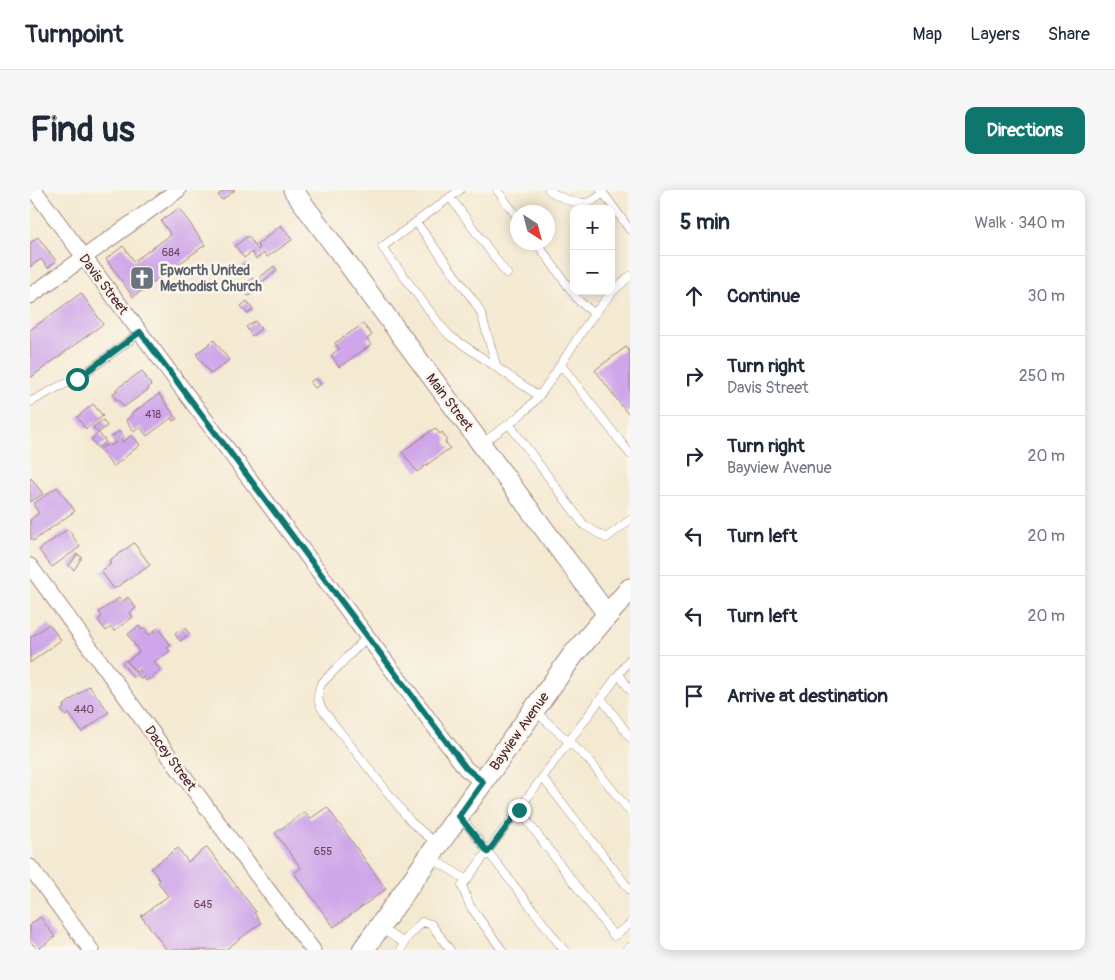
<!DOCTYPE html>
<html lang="en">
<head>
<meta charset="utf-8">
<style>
  :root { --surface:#fff; --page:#f6f6f7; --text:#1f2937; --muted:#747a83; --line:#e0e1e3; --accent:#0f766e }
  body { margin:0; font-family:Pangolin,sans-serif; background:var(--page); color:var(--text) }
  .controls { position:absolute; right:15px; top:15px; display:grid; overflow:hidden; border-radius:10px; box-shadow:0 2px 12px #0003 }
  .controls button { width:45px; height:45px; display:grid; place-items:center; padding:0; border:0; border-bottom:1px solid var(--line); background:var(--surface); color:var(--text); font:25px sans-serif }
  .compass { position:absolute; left:480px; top:15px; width:45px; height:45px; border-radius:50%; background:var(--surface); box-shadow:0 2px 12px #0003; rotate:144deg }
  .stop { position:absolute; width:15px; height:15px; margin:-11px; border:4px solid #0f766e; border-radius:50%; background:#fff }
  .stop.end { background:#0f766e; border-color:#fff; box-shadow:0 1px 5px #0008 }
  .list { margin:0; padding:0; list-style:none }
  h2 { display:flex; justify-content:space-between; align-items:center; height:65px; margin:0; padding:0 20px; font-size:21px }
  h2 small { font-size:16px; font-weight:400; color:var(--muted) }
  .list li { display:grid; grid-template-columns:32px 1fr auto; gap:15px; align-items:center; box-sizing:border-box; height:80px; padding:0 20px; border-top:1px solid var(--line) }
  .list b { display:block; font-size:19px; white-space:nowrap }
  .list p { margin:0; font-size:16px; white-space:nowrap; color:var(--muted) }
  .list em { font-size:16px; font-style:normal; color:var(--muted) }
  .icon { flex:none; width:28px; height:28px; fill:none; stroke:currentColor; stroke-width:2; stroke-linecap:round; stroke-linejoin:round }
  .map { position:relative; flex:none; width:600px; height:760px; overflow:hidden; border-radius:10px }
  header { display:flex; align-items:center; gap:30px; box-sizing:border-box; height:70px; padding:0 25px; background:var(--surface); border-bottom:1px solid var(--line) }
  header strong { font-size:24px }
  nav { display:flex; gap:28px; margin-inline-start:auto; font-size:18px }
  .intro { display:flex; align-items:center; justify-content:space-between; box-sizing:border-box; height:120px; padding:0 30px }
  h1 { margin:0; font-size:35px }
  .button { padding:12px 22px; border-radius:10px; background:var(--accent); color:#fff; font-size:18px; font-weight:700 }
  main { display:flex; gap:30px; padding:0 30px }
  aside { flex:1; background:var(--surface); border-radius:10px; box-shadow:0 2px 12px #0003 }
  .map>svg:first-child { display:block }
</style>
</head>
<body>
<header>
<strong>Turnpoint</strong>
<nav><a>Map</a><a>Layers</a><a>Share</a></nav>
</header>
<div class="intro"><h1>Find us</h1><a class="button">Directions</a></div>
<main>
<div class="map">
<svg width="600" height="760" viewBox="0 0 600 760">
  <rect width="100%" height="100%" fill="#fbf7ec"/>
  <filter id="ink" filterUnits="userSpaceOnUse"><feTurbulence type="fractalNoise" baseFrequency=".02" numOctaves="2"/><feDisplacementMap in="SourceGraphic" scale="10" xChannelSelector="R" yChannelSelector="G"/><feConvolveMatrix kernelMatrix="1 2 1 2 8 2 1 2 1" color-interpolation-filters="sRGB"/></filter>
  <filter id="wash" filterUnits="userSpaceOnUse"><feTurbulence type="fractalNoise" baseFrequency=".0096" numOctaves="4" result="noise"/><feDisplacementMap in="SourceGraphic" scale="20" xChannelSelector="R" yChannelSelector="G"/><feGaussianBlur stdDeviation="1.12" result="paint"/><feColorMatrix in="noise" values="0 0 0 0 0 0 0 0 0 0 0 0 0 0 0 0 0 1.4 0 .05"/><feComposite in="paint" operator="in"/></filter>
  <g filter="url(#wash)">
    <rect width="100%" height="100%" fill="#f4e9d1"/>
    <g id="blocks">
      <!-- building -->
      <path fill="#cea6e9" d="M195 0H205L192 10 188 5Z
        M149 18 175 55 103 107 76 69 93 56 104 71 141 45 131 31Z
        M251 35 262 50 237 67 234 63 226 69 222 62 214 68 205 56 218 46 228 60 230 58 227 55Z
        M8 47 26 71 18 78 11 69 0 77V53Z
        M216 73 221 80 212 87 206 80Z
        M244 76 247 81 232 92 229 88Z
        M223 88 230 97 218 106 211 97Z
        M51 103 73 134 0 188V140Z
        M217 111 223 120 217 124 211 116Z
        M225 131 231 139 222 146 216 137Z
        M333 134 342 145 337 149 341 155 309 177 301 165 309 159 305 153Z
        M184 150 199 170 181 184 166 164Z
        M596 157 600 162V221L597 223 565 180Z
        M112 181 121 195 118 198 119 199 94 217 88 209 86 210 83 203 87 201 86 199Z
        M286 188 291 194 285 198 280 192Z
        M129 204 147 229 143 231 141 228 117 246 110 237 104 242 96 230 102 225 101 224Z
        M63 214 73 226 56 239 47 227Z
        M73 230 77 236 68 243 63 237Z
        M405 238 410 244 412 242 417 250 415 252 420 258 387 282 372 262Z
        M89 241 94 247 91 249 93 252 102 245 110 255 83 277 70 259 78 254 80 256 85 253 81 247Z
        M69 243 76 252 68 258 61 249Z
        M1 288 13 304 0 312V289Z
        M27 297 45 321 3 351 0 347V330L9 323 3 314Z
        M38 339 50 357 22 377 9 360Z
        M104 353 120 375 84 399 71 381 81 374 79 371Z
        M47 364 52 367 44 380 39 376Z
        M98 407 106 418 100 423 103 427 84 441 81 437 76 441 68 430 72 427 69 422 89 408 92 412Z
        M19 434 31 450 0 473V448Z
        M109 436 112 440 114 438 119 445 128 438 140 454H142L137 458 140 461 124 472 131 480 120 490 119 488 116 491 114 487 111 489 107 484 111 481 110 479 106 482 97 471 109 462 98 444Z
        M154 437 160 444 150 451 145 444Z
        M96 470 107 485 103 488 92 473Z
        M59 496 79 522 52 542 39 524 36 526 31 520 34 518 33 516Z
        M297 617 356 699 304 737 264 683 271 678 245 643 275 622 280 629Z
        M177 657 226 722 224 723 231 733 195 760H137L111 726 138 706 128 692 130 691 121 678 148 658 158 672Z
        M10 727 25 747 7 760 0 751V735Z"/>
    </g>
  </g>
  <g filter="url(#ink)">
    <use href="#blocks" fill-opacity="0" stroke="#9f847e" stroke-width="1"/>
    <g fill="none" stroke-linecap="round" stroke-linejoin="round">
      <defs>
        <path id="service" d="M430 0 352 57 410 135 420 146 509 206
          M467 0 488 28
          M519 0C528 7 548 16 559 12 564 11 569 6 573 3
          M571 0 600 40
          M420 7 477 84
          M386 32 446 114 451 123 467 178
          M506 52 549 111 565 124
          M531 175 600 264
          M0 212 28 197 47 189 111 142
          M479 234 554 335 576 348 600 330
          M451 254C473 238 496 224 512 202 541 163 562 116 600 86
          M338 446 291 494C287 504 287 510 292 519L381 632 408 655
          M589 484 600 469
          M571 508 600 547
          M506 522 558 569 600 622
          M513 588 600 700
          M489 620 584 746 600 734
          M431 627 534 760
          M400 667 437 690
          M350 738 374 753
          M371 760 376 749 392 732 401 734 420 760
          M472 760 440 716 432 696 589 484 600 500
          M596 760 600 757"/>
        <path id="minor" d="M4 0 436 579 453 592
          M0 106 148 0
          M0 376C95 504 187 634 283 760
          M0 677 61 760"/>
        <path id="tertiary" d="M263 0 577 424"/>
        <path id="secondary" d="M333 760 543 465 600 399"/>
      </defs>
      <!-- service casing -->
      <use href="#service" stroke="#9f847e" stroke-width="9"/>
      <!-- minor casing -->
      <use href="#minor" stroke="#9f847e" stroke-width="17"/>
      <!-- tertiary casing -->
      <use href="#tertiary" stroke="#9f847e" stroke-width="21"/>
      <!-- secondary casing -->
      <use href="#secondary" stroke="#9f847e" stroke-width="23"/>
      <!-- service -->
      <use href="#service" stroke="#fff" stroke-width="8"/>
      <!-- minor -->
      <use href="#minor" stroke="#fff" stroke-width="15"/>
      <!-- tertiary -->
      <use href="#tertiary" stroke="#fff" stroke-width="19"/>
      <!-- secondary -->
      <use href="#secondary" stroke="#fff" stroke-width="21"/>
    </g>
  </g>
  <g fill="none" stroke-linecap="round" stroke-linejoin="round" filter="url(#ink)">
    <!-- route -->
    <path stroke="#0f766e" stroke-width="6" d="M47 189 110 142 436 578 453 592 429 626 458 662 489 620"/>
  </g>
  <!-- icons -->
  <defs>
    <symbol id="church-square" viewBox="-11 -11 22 22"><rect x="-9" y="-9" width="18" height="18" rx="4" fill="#6b7280" stroke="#fbf7ec"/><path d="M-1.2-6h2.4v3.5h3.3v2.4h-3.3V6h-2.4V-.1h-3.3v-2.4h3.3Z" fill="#fff"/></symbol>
  </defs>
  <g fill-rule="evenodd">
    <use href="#church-square" x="98" y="74" width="28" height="28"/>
  </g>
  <g text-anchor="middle" stroke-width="5" stroke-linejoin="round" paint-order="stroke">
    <!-- number labels -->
    <g font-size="11" fill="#6b415a">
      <text x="141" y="66">684</text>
      <text x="123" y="228">418</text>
      <text x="54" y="523">440</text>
      <text x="293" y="665">655</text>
      <text x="173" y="718">645</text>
    </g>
    <!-- worship labels -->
    <g font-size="14" font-weight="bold" fill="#5b616d" stroke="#fbf7ec" text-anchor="start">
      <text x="130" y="85">Epworth United<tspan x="130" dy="16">Methodist Church</tspan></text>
    </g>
    <!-- street labels -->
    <g font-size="14" fill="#4a1f2b" stroke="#fbf7ec">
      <text transform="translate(74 94) rotate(53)" y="5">Davis Street</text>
      <text transform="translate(420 212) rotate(53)" y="5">Main Street</text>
      <text transform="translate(489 541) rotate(-55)" y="5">Bayview Avenue</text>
      <text transform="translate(141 568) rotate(54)" y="5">Dacey Street</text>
    </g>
  </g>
</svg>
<div class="controls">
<button>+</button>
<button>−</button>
</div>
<svg class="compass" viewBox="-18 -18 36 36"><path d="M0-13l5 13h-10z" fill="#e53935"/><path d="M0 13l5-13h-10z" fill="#747a83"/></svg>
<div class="stop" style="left:47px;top:189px"></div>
<div class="stop end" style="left:489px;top:620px"></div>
</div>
<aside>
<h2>5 min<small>Walk · 340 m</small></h2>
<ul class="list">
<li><svg class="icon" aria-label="ahead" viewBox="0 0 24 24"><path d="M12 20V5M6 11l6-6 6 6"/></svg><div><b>Continue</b></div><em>30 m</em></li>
<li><svg class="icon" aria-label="right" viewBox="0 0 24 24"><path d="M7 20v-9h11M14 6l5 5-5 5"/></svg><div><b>Turn right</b><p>Davis Street</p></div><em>250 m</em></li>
<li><svg class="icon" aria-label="right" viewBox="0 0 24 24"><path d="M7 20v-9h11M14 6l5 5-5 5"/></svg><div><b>Turn right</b><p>Bayview Avenue</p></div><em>20 m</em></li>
<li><svg class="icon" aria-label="left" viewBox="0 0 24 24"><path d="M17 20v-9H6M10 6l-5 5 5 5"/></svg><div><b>Turn left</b></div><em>20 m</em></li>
<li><svg class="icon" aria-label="left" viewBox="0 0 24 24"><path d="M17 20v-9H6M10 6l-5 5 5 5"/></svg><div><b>Turn left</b></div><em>20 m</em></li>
<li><svg class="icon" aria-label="arrive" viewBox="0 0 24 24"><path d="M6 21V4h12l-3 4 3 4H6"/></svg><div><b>Arrive at destination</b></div></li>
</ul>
</aside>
</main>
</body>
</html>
